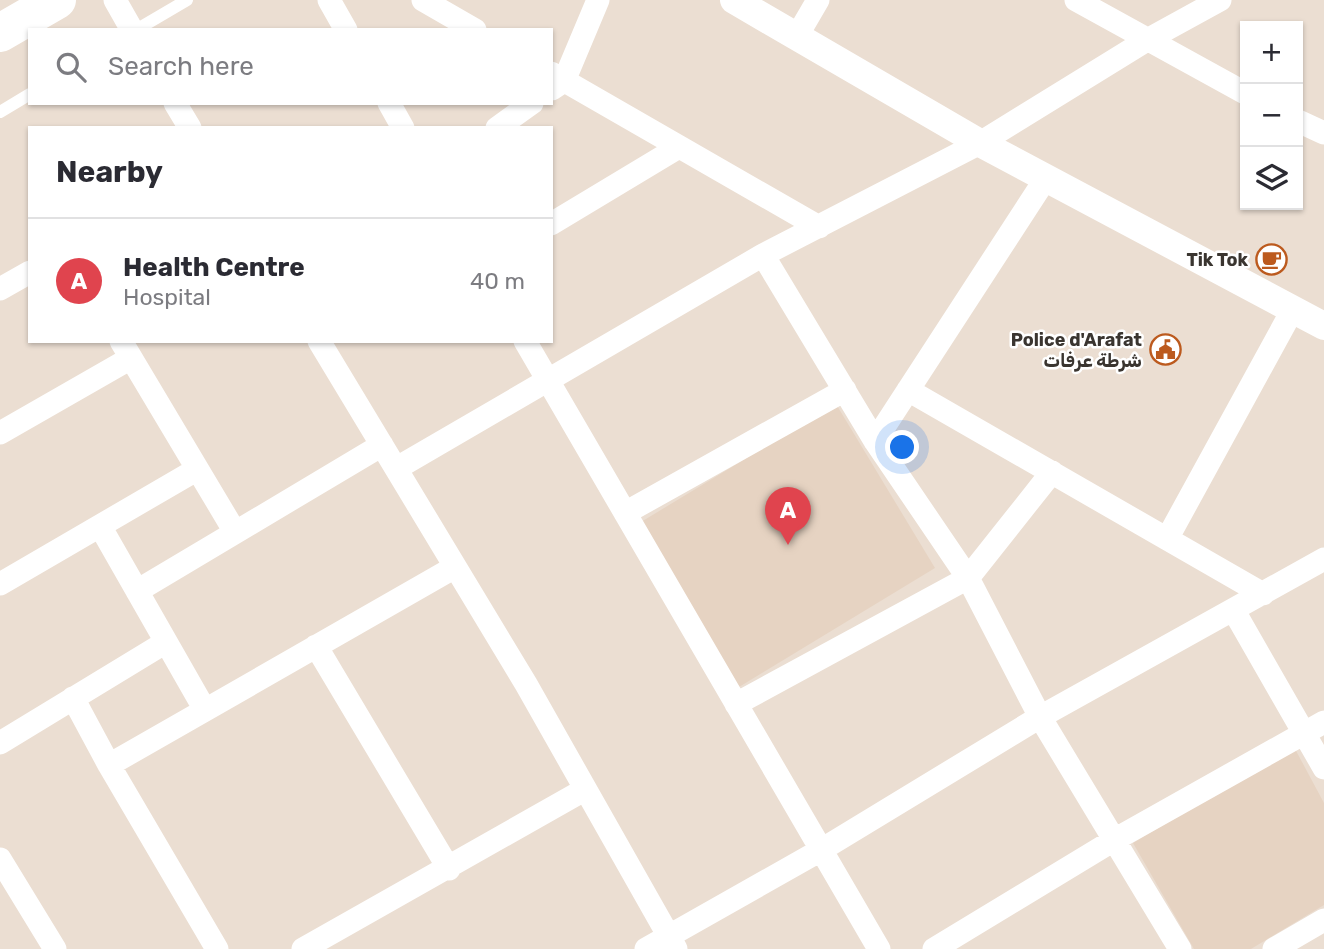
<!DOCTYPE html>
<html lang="en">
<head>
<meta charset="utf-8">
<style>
  :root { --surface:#fff; --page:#f7f7f7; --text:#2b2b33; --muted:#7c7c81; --line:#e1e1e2; --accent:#2563eb }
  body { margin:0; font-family:Rubik,"Noto Naskh Arabic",sans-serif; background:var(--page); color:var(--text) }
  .controls { position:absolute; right:21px; top:21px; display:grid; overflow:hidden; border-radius:0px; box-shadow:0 2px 5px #0004 }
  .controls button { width:63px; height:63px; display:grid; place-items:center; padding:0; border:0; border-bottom:2px solid var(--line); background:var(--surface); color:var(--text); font:35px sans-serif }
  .you { position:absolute; left:903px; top:448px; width:24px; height:24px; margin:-18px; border:5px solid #fff; border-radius:50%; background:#1a73e8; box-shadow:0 0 0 10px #1a73e833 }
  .badge { display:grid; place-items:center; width:46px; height:46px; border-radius:50%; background:var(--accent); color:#fff; font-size:23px; font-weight:700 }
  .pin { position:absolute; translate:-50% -58px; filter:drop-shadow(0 2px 4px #0008) }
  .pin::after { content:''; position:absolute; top:37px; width:24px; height:21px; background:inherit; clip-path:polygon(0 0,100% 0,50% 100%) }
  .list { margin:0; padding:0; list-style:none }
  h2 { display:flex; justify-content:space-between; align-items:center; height:91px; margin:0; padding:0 28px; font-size:30px }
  h2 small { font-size:23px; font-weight:400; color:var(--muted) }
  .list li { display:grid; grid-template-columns:46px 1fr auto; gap:21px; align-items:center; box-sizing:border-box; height:126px; padding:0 28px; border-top:2px solid var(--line) }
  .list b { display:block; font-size:26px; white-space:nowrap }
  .list p { margin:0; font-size:23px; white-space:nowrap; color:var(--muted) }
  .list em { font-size:23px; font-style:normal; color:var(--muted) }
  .icon { flex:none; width:38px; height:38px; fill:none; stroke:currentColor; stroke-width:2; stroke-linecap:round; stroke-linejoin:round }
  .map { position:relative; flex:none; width:1324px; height:949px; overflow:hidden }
  .search { position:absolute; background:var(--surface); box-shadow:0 2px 5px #0004; left:28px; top:28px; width:525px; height:77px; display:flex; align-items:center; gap:18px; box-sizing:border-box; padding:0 24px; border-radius:0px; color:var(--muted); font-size:26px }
  .panel { position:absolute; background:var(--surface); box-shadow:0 2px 5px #0004; left:28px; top:126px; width:525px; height:217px; border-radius:0px }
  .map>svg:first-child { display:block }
</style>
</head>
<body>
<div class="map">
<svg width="1324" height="949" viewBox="0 0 1324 949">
  <rect width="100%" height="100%" fill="#ebded2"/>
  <!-- built -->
  <path fill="#e6d3c2" d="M836 404 935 568 739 687 641 522Z
    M1294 747 1324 803V905L1251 949H1194L1133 843Z"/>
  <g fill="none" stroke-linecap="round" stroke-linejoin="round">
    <!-- service -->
    <path stroke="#fff" stroke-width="12" d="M136 30 187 0
      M0 112 30 94"/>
    <!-- minor -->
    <path stroke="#fff" stroke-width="23" d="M115 0 132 30
      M329 0 346 30
      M423 0 475 30
      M1076 0 1245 93
      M797 36 818 0
      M551 73 819 227
      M552 89 564 81 598 0
      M175 103 190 128
      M389 103 403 128
      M1298 121 1324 133
      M497 128 532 103
      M551 224 679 147
      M763 255 875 441 968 578 1040 717 1180 949
      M0 289 30 272
      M121 341 235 532
      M319 341 526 684 676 949
      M525 341 879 949
      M908 390 1263 594
      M0 433 131 358
      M875 441 1046 178
      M397 468 763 255 980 143 1147 40 1220 0
      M625 513 845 390
      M100 526 205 710
      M1167 539 1293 309
      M0 584 196 470
      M137 591 382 445
      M1234 611 1324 768
      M316 646 449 869
      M73 698 109 765 217 949
      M736 704 968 578 1052 472
      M0 743 166 642
      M109 765 455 567
      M0 859 55 949
      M303 949 584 790
      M646 949 821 850 1040 717 1324 559
      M934 949 1114 840 1324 722
      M1274 949 1324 920"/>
    <!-- tertiary -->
    <path stroke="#fff" stroke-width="28" d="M734 0 980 143 1324 326"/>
    <!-- trunk -->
    <path stroke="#fff" stroke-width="38" d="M0 33 57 0"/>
  </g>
  <!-- icons -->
  <defs>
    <symbol id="cafe-ring" viewBox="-11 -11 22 22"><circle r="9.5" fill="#fff" stroke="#bc5a1e" stroke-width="1.5"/><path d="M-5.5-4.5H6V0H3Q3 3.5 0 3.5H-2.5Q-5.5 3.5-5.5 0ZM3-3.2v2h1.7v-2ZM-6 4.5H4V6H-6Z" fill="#bc5a1e"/></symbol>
    <symbol id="civic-ring" viewBox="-11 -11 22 22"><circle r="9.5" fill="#fff" stroke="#bc5a1e" stroke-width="1.5"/><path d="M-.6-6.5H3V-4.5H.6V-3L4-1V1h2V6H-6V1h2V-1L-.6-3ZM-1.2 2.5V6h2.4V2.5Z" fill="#bc5a1e"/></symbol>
  </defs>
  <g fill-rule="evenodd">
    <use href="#cafe-ring" x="1254" y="242" width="35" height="35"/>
    <use href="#civic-ring" x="1148" y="332" width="35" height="35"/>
  </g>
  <g text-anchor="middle" stroke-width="5" stroke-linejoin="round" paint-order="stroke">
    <!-- poi labels -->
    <g font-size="18" font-weight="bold" fill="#3a3530" stroke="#fff" text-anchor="end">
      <text x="1248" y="266">Tik Tok</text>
      <text x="1142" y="346">Police d'Arafat<tspan x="1142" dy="21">شرطة عرفات</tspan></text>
    </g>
  </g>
</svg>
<div class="controls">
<button>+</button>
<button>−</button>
<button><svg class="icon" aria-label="layers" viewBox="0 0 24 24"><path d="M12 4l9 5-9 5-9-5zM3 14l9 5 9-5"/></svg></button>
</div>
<div class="you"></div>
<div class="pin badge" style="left:788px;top:545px;background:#e0444e">A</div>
<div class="search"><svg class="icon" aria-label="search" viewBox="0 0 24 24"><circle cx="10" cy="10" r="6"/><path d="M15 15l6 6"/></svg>Search here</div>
<section class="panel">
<h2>Nearby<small></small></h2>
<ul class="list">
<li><span class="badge" style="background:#e0444e">A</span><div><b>Health Centre</b><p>Hospital</p></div><em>40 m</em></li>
</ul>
</section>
</div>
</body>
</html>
